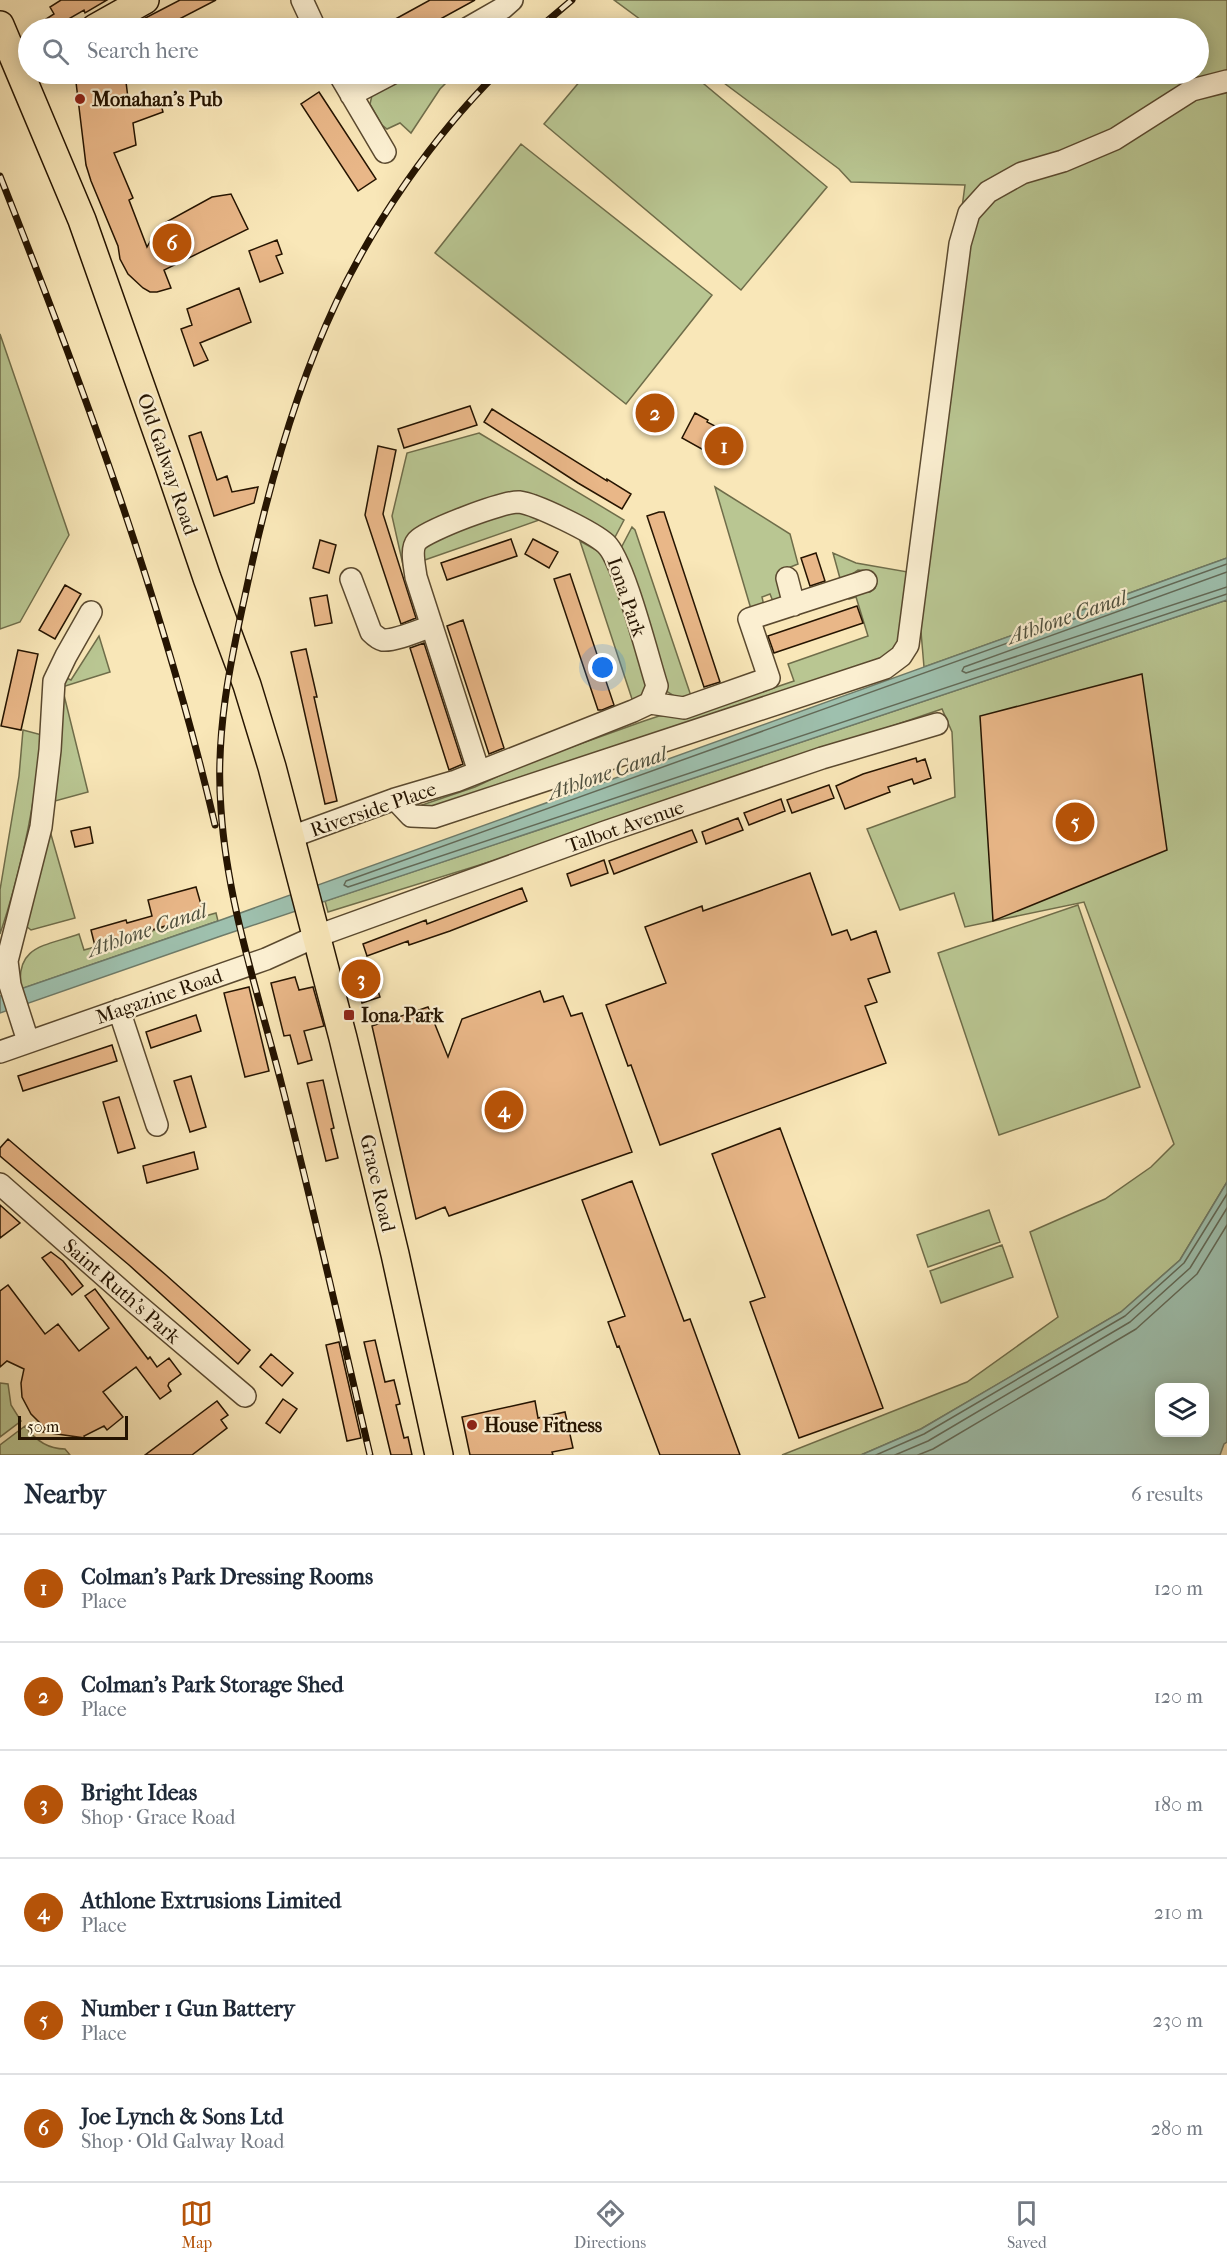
<!DOCTYPE html>
<html lang="en">
<head>
<meta charset="utf-8">
<style>
  :root { --surface:#fff; --page:#f2f2f3; --text:#1f2937; --muted:#747a83; --line:#e0e1e3; --accent:#b45309 }
  body { margin:0; font-family:"IM FELL French Canon",serif; background:var(--page); color:var(--text) }
  .controls { position:absolute; right:18px; bottom:18px; display:grid; overflow:hidden; border-radius:12px; box-shadow:0 3px 15px #0003 }
  .controls button { width:54px; height:54px; display:grid; place-items:center; padding:0; border:0; border-bottom:2px solid var(--line); background:var(--surface); color:var(--text); font:30px sans-serif }
  .scale { position:absolute; left:18px; bottom:15px; width:110px; box-sizing:border-box; padding-left:6px; border:3px solid #251401; border-top:0; font-size:16px; line-height:21px; white-space:nowrap; color:#251401; -webkit-text-stroke:4px #fbefd1; paint-order:stroke }
  .you { position:absolute; left:603px; top:668px; width:21px; height:21px; margin:-15px; border:4px solid #fff; border-radius:50%; background:#1a73e8; box-shadow:0 0 0 9px #1a73e833 }
  .badge { display:grid; place-items:center; width:39px; height:39px; border-radius:50%; background:var(--accent); color:#fff; font-size:20px; font-weight:700 }
  .pin { position:absolute; translate:-50% -50%; border:3px solid #fff; box-shadow:0 2px 6px #0006 }
  .list { margin:0; padding:0; list-style:none }
  h2 { display:flex; justify-content:space-between; align-items:center; height:78px; margin:0; padding:0 24px; font-size:26px }
  h2 small { font-size:20px; font-weight:400; color:var(--muted) }
  .list li { display:grid; grid-template-columns:39px 1fr auto; gap:18px; align-items:center; box-sizing:border-box; height:108px; padding:0 24px; border-top:2px solid var(--line) }
  .list b { display:block; font-size:22px; white-space:nowrap }
  .list p { margin:0; font-size:20px; white-space:nowrap; color:var(--muted) }
  .list em { font-size:20px; font-style:normal; color:var(--muted) }
  .icon { flex:none; width:33px; height:33px; fill:none; stroke:currentColor; stroke-width:2; stroke-linecap:round; stroke-linejoin:round }
  .map { position:relative; flex:none; width:1227px; height:1455px; overflow:hidden }
  .search { position:absolute; background:var(--surface); box-shadow:0 3px 15px #0003; left:18px; right:18px; top:18px; height:66px; display:flex; align-items:center; gap:15px; box-sizing:border-box; padding:0 21px; border-radius:33px; color:var(--muted); font-size:22px }
  .sheet { height:726px; background:var(--surface) }
  nav { display:flex; justify-content:space-around; align-items:center; box-sizing:border-box; height:84px; border-top:2px solid var(--line); background:var(--surface); font-size:16px; color:var(--muted) }
  nav a { display:grid; justify-items:center; gap:3px }
  nav .on { color:var(--accent) }
  .map>svg:first-child { display:block }
</style>
</head>
<body>
<div class="map">
<svg width="1227" height="1455" viewBox="0 0 1227 1455">
  <rect width="100%" height="100%" fill="#f9e7b8"/>
  <filter id="stains"><feTurbulence type="fractalNoise" baseFrequency=".00333" numOctaves="4"/><feColorMatrix values="0 0 0 0 .2 0 0 0 0 .09 0 0 0 0 .02 0 0 0 .5 -.17"/></filter>
  <radialGradient id="worn" r=".72"><stop offset=".6" stop-color="#630" stop-opacity="0"/><stop offset="1" stop-color="#630" stop-opacity=".3"/></radialGradient>
  <!-- green -->
  <path fill="#b9c692" stroke="#6f6d4a" stroke-width="1.5" d="M614 0H1227V558L924 667 920 620 892 653 864 665 433 807 422 805 475 787 524 764 644 721 659 716H691L794 681 788 664 868 636 856 597 849 599 847 592H870L875 588 876 577 870 571 858 570 841 582 833 553 856 563 913 573 965 185 851 182 839 169 712 74H1198V28H652Z
    M401 74H455L440 89 411 133 400 123 387 129 382 125 370 104 373 91Z
    M586 74H692L827 187 741 290 544 124Z
    M521 144 712 295 626 404 435 253Z
    M0 334 69 535 20 622 0 629Z
    M479 433 624 520 614 539 536 495 523 494 427 524 408 563 403 565 392 516 407 453Z
    M715 487 790 534 798 564 778 572C782 588 787 592 774 604L770 594 762 597 764 606 751 609Z
    M514 511 545 518 419 562 425 541Z
    M632 527 635 530 691 696 679 699 666 691 620 550Z
    M580 541 605 555 622 597 648 689 634 705Z
    M1227 600V1182L1180 1260 1121 1312 921 1429 861 1455H782L967 1382 1058 1317 1030 1232 1105 1199 1151 1167 1174 1144 1084 902 965 927 954 893 900 910 867 829 955 797 952 732 942 709 544 845 328 912 325 901Z
    M99 636 110 672 62 687 88 792 55 801 52 800 62 676 71 680Z
    M23 730 42 735C35 804 22 869 0 934V890L19 776Z
    M50 831 75 918 31 930 26 926Z
    M1078 905 1140 1087 999 1135 938 953Z
    M216 913 218 921 21 989C15 945 46 946 79 934L84 950Z
    M989 1210 1000 1242 928 1267 917 1235Z
    M1002 1245 1013 1277 941 1303 930 1271Z
    M0 1383 8 1384 11 1405 21 1421 0 1437Z
    M25 1426C35 1440 48 1449 65 1449L70 1455H0V1445Z"/>
  <!-- water -->
  <path fill="#9ec0ae" stroke="#6e7b69" stroke-width="1.5" fill-rule="evenodd" d="M1227 558V600L221 936 0 1013V996L218 921Z
    M1227 1182V1442L1224 1444 1220 1455H861L921 1429 1121 1312 1180 1260ZM1160 1388H1204V1432H1160Z"/>
  <g fill="none" stroke-linecap="round" stroke-linejoin="round">
    <!-- shore -->
    <path stroke="#626a58" stroke-width="1.5" d="M1227 564 346 881 344 885 348 887 1227 594
      M1227 572 964 667 962 671 966 673 1227 587
      M876 1455 924 1434 1125 1316 1184 1263 1227 1194
      M895 1455 928 1441 1130 1322 1190 1268 1227 1208
      M918 1455 933 1449 1136 1329 1197 1274 1227 1225"/>
  </g>
  <!-- building -->
  <path fill="#e9b788" stroke="#251401" stroke-width="1.5" d="M61 0H107L85 13 84 10 53 28H32L54 14 50 7Z
    M180 0H216L162 28H126Z
    M430 0H475L424 28H379Z
    M75 74H89L90 80 102 74H125L129 106 159 97 163 112 133 123 136 145 114 153 133 198 129 200 147 247 159 226 212 197 231 194 248 229 164 270 171 288 157 292H150L143 288 128 274 120 259 118 246 91 181 86 165Z
    M319 92 376 179 358 191 301 104Z
    M277 240 282 254 276 256 283 273 260 282 249 251Z
    M239 288 251 322 200 343 208 360 194 366 181 329 192 325 187 309Z
    M652 402 665 408 658 424 644 417Z
    M470 406 477 425 404 448 398 429Z
    M492 409 607 481V479L631 494 622 509 578 483 484 422Z
    M695 413 708 420 707 422 738 438 725 462 682 438Z
    M201 432 217 480 227 476 232 492 258 487 254 503 214 516 189 436Z
    M378 446 396 450 383 514 416 618 401 624 365 515Z
    M659 512H664L720 682 704 687 647 516Z
    M511 539 517 556 447 580 441 563Z
    M533 539 558 552 549 568 525 554Z
    M320 540 336 545 329 573 313 568Z
    M816 553 825 581 810 586 801 558Z
    M570 574 614 705 602 710H598L554 579Z
    M65 585 81 594 55 639 39 630Z
    M327 595 332 623 315 626 310 598Z
    M857 606 863 623 774 653 768 636Z
    M463 620 504 748 489 754 447 626Z
    M424 643 463 764 449 770 410 648Z
    M306 649 317 697H314L337 801 325 804 291 652Z
    M18 650 38 654 21 730 1 726Z
    M1142 674 1167 850 993 921 980 716Z
    M916 758 917 762 925 759 931 778 914 784 912 779 888 787 890 792 845 809 836 786 863 774Z
    M829 785 834 798 792 813 787 800Z
    M781 799 785 811 749 825 744 813Z
    M738 818 743 830 706 844 702 832Z
    M90 827 93 843 75 847 71 831Z
    M692 830 697 842 614 874 609 861Z
    M604 860 608 873 571 886 567 874Z
    M810 873 832 935 847 930 851 940 876 931 890 972 868 979 877 1002 865 1006 886 1063 660 1145 631 1065 628 1066 606 1005 666 983 645 927 702 906 703 911Z
    M196 887 204 915 95 946 91 930 126 920 127 923 152 916 148 900Z
    M522 888 527 901 450 931 409 945 408 941 367 956 363 944 426 920 427 924Z
    M372 973 380 997 362 1003 354 979Z
    M295 977 299 990 313 987 324 1026 304 1031 312 1060 298 1064 290 1035 284 1036 271 983Z
    M249 987 269 1071 245 1077 224 993Z
    M540 991 544 1002 563 996 571 1016 582 1013 632 1152 449 1216 445 1207 416 1219 372 1026 428 1007 448 1057 462 1019Z
    M196 1015 201 1031 151 1048 146 1032Z
    M112 1045 117 1061 23 1091 18 1076Z
    M191 1076 206 1127 190 1132 174 1081Z
    M323 1080 334 1128 331 1129 338 1158 326 1161 307 1083Z
    M119 1097 135 1148 118 1153 103 1102Z
    M780 1128 883 1408 799 1438 750 1302 765 1297 712 1154Z
    M8 1139 166 1275 250 1350 238 1364 129 1265 0 1156V1148Z
    M194 1152 198 1169 147 1183 143 1166Z
    M632 1181 684 1321 690 1319 740 1455H660L619 1346 617 1347 608 1322 625 1316 582 1200Z
    M0 1205 20 1223 0 1238Z
    M51 1252 63 1261 83 1286 72 1295 42 1258Z
    M8 1285 45 1334 58 1324 79 1351 109 1328 85 1296 95 1289 148 1359 150 1357 157 1367 169 1358 181 1374 169 1383 168 1386 171 1391 160 1399 136 1367 103 1392 123 1417 107 1430 104 1426 84 1436 85 1438 43 1432 46 1429 31 1414 22 1397 21 1383 24 1369 7 1361 0 1367V1291Z
    M375 1340 385 1382 394 1380 400 1404 396 1405 404 1438 408 1437 412 1455H391L364 1342Z
    M339 1342 361 1438 347 1441 326 1345Z
    M271 1354 293 1373 282 1386 260 1367Z
    M283 1399 297 1409 280 1433 266 1423Z
    M217 1401 228 1415 221 1420 227 1428 192 1455H145Z
    M535 1401 538 1418 565 1412 573 1448 552 1452 553 1455H470L462 1417Z"/>
  <g fill="none" stroke-linecap="round" stroke-linejoin="round">
    <defs>
      <path id="minor" d="M302 0 315 28
        M468 28 503 8 512 0
        M339 74 385 152
        M351 95 391 74
        M787 578 794 605
        M351 579 371 632C374 635 379 639 383 640 395 641 420 630 432 626
        M650 703 684 708 769 678 749 619 866 581
        M395 799 411 816 434 817 885 668 901 656 908 645 960 244 969 213 988 192 1022 173 1063 161 1115 139 1192 90 1227 81
        M291 837 395 799 456 781 633 711 650 703 657 686C648 658 624 561 606 544 593 532 536 504 519 502 504 501 427 530 417 541 410 549 415 568 416 577L479 772
        M119 1010 157 1125
        M28 1041 10 985 7 961 41 827 50 750 54 681 66 656 91 612
        M0 1052 266 959 317 936 605 832 822 758 937 724
        M0 1184 133 1301 245 1396"/>
      <path id="major" d="M0 25 82 220 169 466 207 578 247 685 272 767 343 1038 395 1254 439 1455
        M95 28 145 0"/>
    </defs>
    <!-- minor casing -->
    <use href="#minor" stroke="#5a492f" stroke-width="24"/>
    <!-- major casing -->
    <use href="#major" stroke="#251401" stroke-width="30"/>
    <!-- minor -->
    <use href="#minor" stroke="#fbefd1" stroke-width="21"/>
    <!-- major -->
    <use href="#major" stroke="#f9e7b8" stroke-width="27"/>
    <defs>
      <path id="rail" d="M539 28 572 0
        M0 176C84 388 163 603 215 825
        M370 1455C341 1331 313 1206 281 1082 258 993 227 902 221 809 215 734 230 663 246 591 266 496 295 390 336 303 374 222 433 137 496 74"/>
    </defs>
    <!-- rail casing -->
    <use href="#rail" stroke="#251401" stroke-width="7"/>
    <!-- rail -->
    <use href="#rail" stroke="#fbefd1" stroke-width="4.5" stroke-dasharray="14" stroke-linecap="butt"/>
  </g>
  <!-- markers -->
  <g fill="#8f2418" stroke="#fbefd1" stroke-width="2">
    <circle cx="80" cy="99" r="6"/>
    <rect x="343" y="1009" width="12" height="12" rx="3"/>
    <circle cx="472" cy="1425" r="6"/>
  </g>
  <g text-anchor="middle" stroke-width="4.5" stroke-linejoin="round" paint-order="stroke">
    <!-- poi labels -->
    <g font-size="20" font-weight="bold" fill="#251401" stroke="#fbefd1" text-anchor="start">
      <text x="92" y="106">Monahan's Pub</text>
      <text x="361" y="1022">Iona Park</text>
      <text x="484" y="1432">House Fitness</text>
    </g>
    <!-- street labels -->
    <g font-size="20" fill="#251401" stroke="#fbefd1">
      <text transform="translate(168 464) rotate(71)" y="7">Old Galway Road</text>
      <text transform="translate(627 597) rotate(71)" y="7">Iona Park</text>
      <text transform="translate(373 809) rotate(-19)" y="7">Riverside Place</text>
      <text transform="translate(625 826) rotate(-19)" y="7">Talbot Avenue</text>
      <text transform="translate(159 996) rotate(-19)" y="7">Magazine Road</text>
      <text transform="translate(378 1183) rotate(77)" y="7">Grace Road</text>
      <text transform="translate(122 1291) rotate(41)" y="7">Saint Ruth's Park</text>
    </g>
    <!-- water labels -->
    <g font-size="21" font-style="italic" fill="#4f503e" stroke="#fbefd1">
      <text transform="translate(1067 617) rotate(-19)" y="7">Athlone Canal</text>
      <text transform="translate(607 773) rotate(-19)" y="7">Athlone Canal</text>
      <text transform="translate(147 930) rotate(-19)" y="7">Athlone Canal</text>
    </g>
  </g>
  <rect width="100%" height="100%" filter="url(#stains)"/>
  <rect width="100%" height="100%" fill="url(#worn)"/>
</svg>
<div class="controls">
<button><svg class="icon" aria-label="layers" viewBox="0 0 24 24"><path d="M12 4l9 5-9 5-9-5zM3 14l9 5 9-5"/></svg></button>
</div>
<div class="scale">50 m</div>
<div class="you"></div>
<div class="pin badge" style="left:724px;top:446px">1</div>
<div class="pin badge" style="left:655px;top:413px">2</div>
<div class="pin badge" style="left:361px;top:979px">3</div>
<div class="pin badge" style="left:504px;top:1110px">4</div>
<div class="pin badge" style="left:1075px;top:822px">5</div>
<div class="pin badge" style="left:172px;top:243px">6</div>
<div class="search"><svg class="icon" aria-label="search" viewBox="0 0 24 24"><circle cx="10" cy="10" r="6"/><path d="M15 15l6 6"/></svg>Search here</div>
</div>
<section class="sheet">
<h2>Nearby<small>6 results</small></h2>
<ul class="list">
<li><span class="badge">1</span><div><b>Colman's Park Dressing Rooms</b><p>Place</p></div><em>120 m</em></li>
<li><span class="badge">2</span><div><b>Colman's Park Storage Shed</b><p>Place</p></div><em>120 m</em></li>
<li><span class="badge">3</span><div><b>Bright Ideas</b><p>Shop · Grace Road</p></div><em>180 m</em></li>
<li><span class="badge">4</span><div><b>Athlone Extrusions Limited</b><p>Place</p></div><em>210 m</em></li>
<li><span class="badge">5</span><div><b>Number 1 Gun Battery</b><p>Place</p></div><em>230 m</em></li>
<li><span class="badge">6</span><div><b>Joe Lynch &amp; Sons Ltd</b><p>Shop · Old Galway Road</p></div><em>280 m</em></li>
</ul>
</section>
<nav>
<a class="on"><svg class="icon" aria-label="map" viewBox="0 0 24 24"><path d="M3 6l6-2 6 2 6-2v14l-6 2-6-2-6 2zM9 4v14M15 6v14"/></svg>Map</a>
<a><svg class="icon" aria-label="directions" viewBox="0 0 24 24"><path d="M12 3l9 9-9 9-9-9zM9 14v-3h6M13 9l2 2-2 2"/></svg>Directions</a>
<a><svg class="icon" aria-label="saved" viewBox="0 0 24 24"><path d="M7 4h10v16l-5-4-5 4z"/></svg>Saved</a>
</nav>
</body>
</html>
